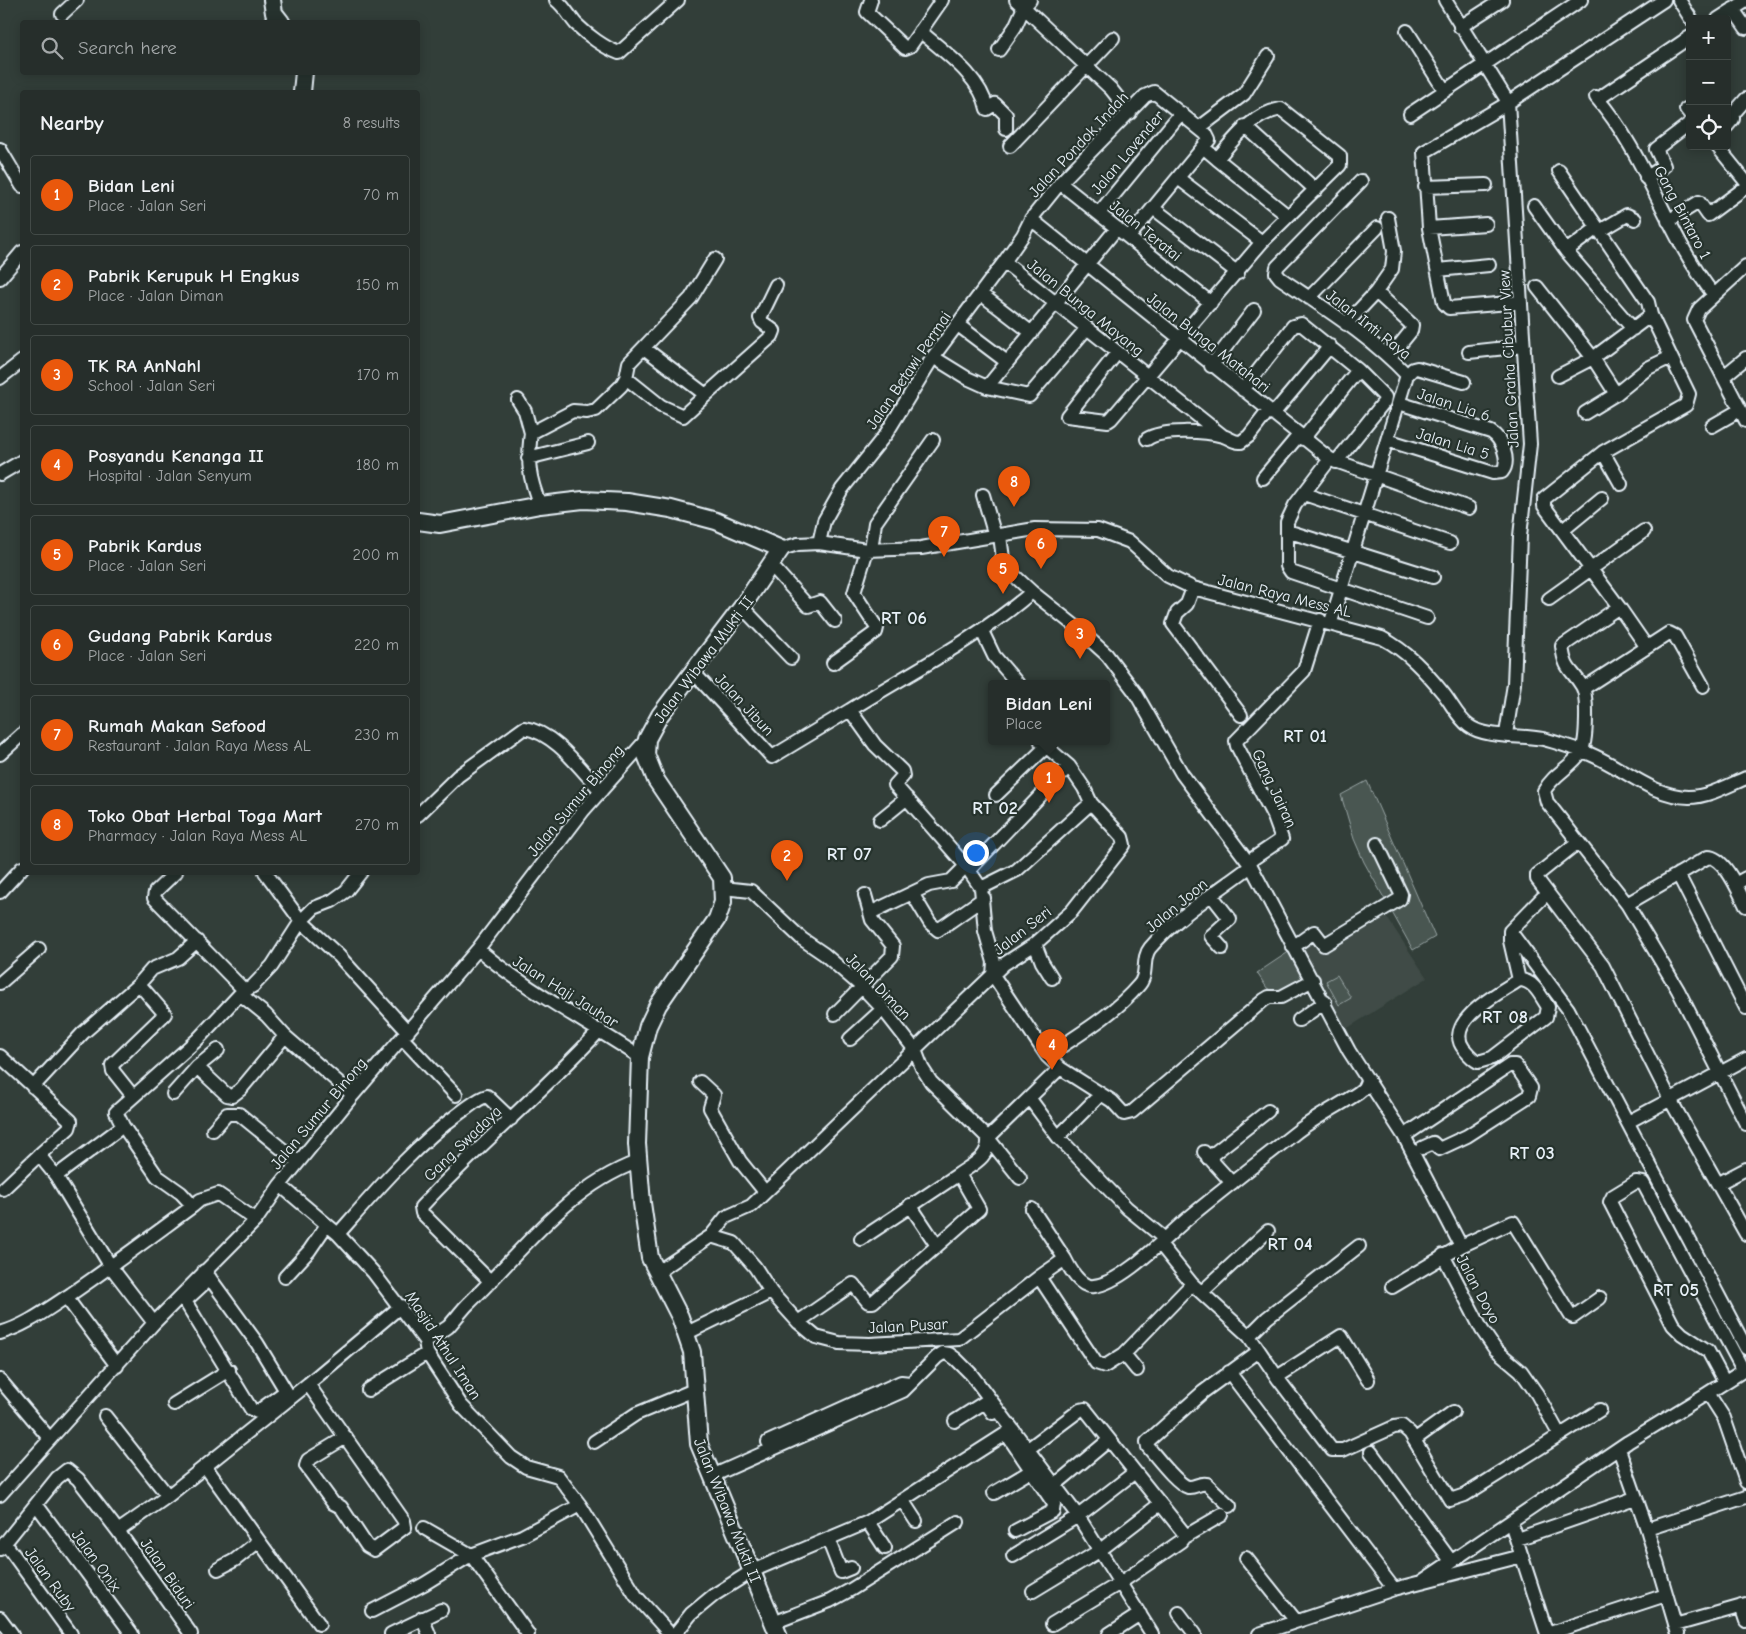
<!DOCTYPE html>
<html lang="en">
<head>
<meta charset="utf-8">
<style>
  :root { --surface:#262e2b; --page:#323a37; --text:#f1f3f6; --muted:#a4a8a9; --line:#424a47; --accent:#ea580c }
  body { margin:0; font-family:"Comic Neue",sans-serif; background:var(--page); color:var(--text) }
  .controls { position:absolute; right:15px; top:15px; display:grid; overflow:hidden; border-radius:5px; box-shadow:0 2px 12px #0003 }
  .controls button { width:45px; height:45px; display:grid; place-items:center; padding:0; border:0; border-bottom:1px solid var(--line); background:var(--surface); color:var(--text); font:25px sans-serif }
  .you { position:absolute; left:975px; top:852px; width:18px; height:18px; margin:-12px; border:4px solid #fff; border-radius:50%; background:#1a73e8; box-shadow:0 0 0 8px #1a73e833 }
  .badge { display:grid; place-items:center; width:32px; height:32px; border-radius:50%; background:var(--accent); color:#fff; font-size:16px; font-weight:700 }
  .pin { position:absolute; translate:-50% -41px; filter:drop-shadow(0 1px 2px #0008) }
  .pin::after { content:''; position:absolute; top:26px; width:18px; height:15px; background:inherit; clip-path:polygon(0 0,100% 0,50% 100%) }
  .popup { position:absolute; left:988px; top:680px; width:122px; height:65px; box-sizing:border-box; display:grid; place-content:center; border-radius:5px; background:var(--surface); filter:drop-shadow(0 1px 4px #0005); font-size:16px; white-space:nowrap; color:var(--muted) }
  .popup b { font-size:19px; color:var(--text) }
  .popup::after { content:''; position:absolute; left:50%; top:100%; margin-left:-10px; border:10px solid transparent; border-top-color:var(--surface) }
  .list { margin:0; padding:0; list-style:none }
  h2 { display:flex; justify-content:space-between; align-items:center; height:65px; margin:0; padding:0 20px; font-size:21px }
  h2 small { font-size:16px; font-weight:400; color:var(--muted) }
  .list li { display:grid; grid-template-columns:32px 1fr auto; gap:15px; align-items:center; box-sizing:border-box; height:80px; margin:0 10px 10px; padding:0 10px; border:1px solid var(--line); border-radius:5px }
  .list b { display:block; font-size:19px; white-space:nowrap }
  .list p { margin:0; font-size:16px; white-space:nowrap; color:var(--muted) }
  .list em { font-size:16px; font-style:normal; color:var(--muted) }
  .icon { flex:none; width:28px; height:28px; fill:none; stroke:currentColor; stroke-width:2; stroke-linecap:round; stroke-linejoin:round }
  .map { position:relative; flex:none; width:1746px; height:1634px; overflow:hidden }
  .search { position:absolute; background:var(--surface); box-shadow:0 2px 12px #0003; left:20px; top:20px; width:400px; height:55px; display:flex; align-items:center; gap:12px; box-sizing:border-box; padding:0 18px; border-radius:5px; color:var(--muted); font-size:19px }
  .panel { position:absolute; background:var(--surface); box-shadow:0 2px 12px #0003; left:20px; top:90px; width:400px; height:785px; border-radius:5px }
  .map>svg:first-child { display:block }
</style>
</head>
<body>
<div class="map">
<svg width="1746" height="1634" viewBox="0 0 1746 1634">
  <rect width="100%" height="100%" fill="#323e39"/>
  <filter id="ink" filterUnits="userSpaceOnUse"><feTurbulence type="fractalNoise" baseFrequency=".02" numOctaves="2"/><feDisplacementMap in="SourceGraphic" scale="10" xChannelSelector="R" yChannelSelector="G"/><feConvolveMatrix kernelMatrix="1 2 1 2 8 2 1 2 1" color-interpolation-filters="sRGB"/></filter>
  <g filter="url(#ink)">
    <!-- built -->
    <path fill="#3f4b46" d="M1382 910 1427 978 1343 1031 1297 947 1314 935 1322 947Z"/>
    <!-- green -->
    <path fill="#495651" stroke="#98a4a4" d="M1367 781 1435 937 1413 950 1364 862 1354 839 1341 795Z
      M1290 951 1306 978 1278 994 1267 988 1257 973Z
      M1337 975 1351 998 1339 1005 1326 981Z"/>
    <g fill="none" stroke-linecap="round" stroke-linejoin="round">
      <defs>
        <path id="minor" d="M556 0C565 7 569 16 576 24 587 35 605 48 619 53L678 0
          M871 0 867 12 905 48 910 46 942 0
          M1016 0 1111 89 1130 113
          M1445 0 1508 102 1530 444 1520 536 1514 684 1506 734
          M1679 0 1691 19
          M1733 9 1746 28
          M62 14 77 0
          M1718 19 1746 1
          M1460 27 1502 0
          M920 31C944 52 981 77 987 109L995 104 1006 115V129
          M1407 31 1445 91
          M999 50 1015 27 1024 7 1030 0
          M1604 95 1690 37
          M1596 97C1647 155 1666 235 1714 295
          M1686 109 1690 114
          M1410 114 1581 0
          M1245 126 1316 190
          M1727 126 1733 119V114L1746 99
          M1199 128 1244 94 1268 56
          M1010 146 1113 38
          M1717 146 1746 182
          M1204 148 1217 159C1235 138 1252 114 1281 109L1340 156V165L1262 242
          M0 149 22 186
          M1217 159 1288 216
          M1559 171 1648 302 1651 315 1593 358 1616 394 1648 368 1671 357 1689 394 1686 405 1603 452 1544 499V506L1619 607 1562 646C1565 671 1571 668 1582 686 1588 696 1587 742 1581 752 1572 767 1553 774 1544 791L1547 802 1627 904 1678 990 1746 1124
          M1646 178 1664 166 1656 149 1690 123
          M1060 183 1211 303
          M1425 187 1486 185
          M1534 206 1566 251 1633 329
          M1153 208 1238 273
          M1099 213 1181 113
          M1031 219 1330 459 1469 508
          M1668 221 1699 202 1708 215 1746 187
          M1429 228 1486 224
          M1600 231 1627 215 1635 219
          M1566 251 1597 228
          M1004 262 1223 436
          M1746 266 1699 309 1694 320 1746 421
          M1438 270 1489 265
          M0 278 22 252
          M1537 287 1593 358 1558 376
          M1376 292 1392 269 1394 251 1388 218
          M981 294 1032 333
          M1309 298 1377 228
          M1521 302 1449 308 1444 303 1429 228 1424 152 1503 106 1664 0
          M1651 315 1671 357
          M1346 324 1376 292 1412 325 1411 331 1390 357
          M958 325 1007 362
          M1087 328 1029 396 987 387 1117 228
          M1469 352 1524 346
          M1117 353 1067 416 1108 421 1111 419 1262 242 1178 178
          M933 357 967 378 987 387
          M1211 366 1254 310
          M1407 375 1413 369 1417 368 1464 382
          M1724 376 1746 358
          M0 378 22 361
          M626 378 661 406 683 416 706 395 644 348
          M1243 390 1293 326 1301 324 1358 370 1385 397 1384 402 1336 462
          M706 395 772 336 774 331 762 322 760 318 776 285
          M518 400 525 411 531 433
          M1585 413 1616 394
          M1273 414 1330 346
          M1712 426 1740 410
          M1147 439C1162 429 1205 431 1223 436 1230 438 1234 443 1241 442L1249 436 1269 410
          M1303 439 1358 370
          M1387 440 1493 473 1502 472C1511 461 1502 439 1491 432L1399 403
          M1603 452 1621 484
          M528 458 588 443
          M1330 459 1295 505 1287 522V566L1291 572 1427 618
          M0 474 22 461
          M1263 478 1299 435
          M1304 494 1450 543
          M983 495 995 536
          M540 505C529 478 527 463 531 433L573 411 587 412 596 410 621 386 626 378 629 363 691 298 715 259
          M1563 530 1602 498
          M1287 531 1433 577
          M1000 536 1004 566 1032 592 1075 626 1107 655 1135 692 1182 774 1251 866 1349 1051 1404 1136 1461 1246 1392 1287
          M819 543 824 521 842 489 886 434 933 357 1004 262 1023 235 1031 219 1060 183 1145 96 1154 92 1206 134 1209 140 1129 237
          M781 549 798 544 819 543 867 550 921 548 1035 529 1098 530 1130 542 1168 576 1193 588 1382 638C1407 651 1425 671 1443 693 1452 704 1458 718 1469 726 1485 738 1522 735 1543 739 1556 742 1569 747 1582 751 1619 763 1650 797 1689 797 1708 797 1729 785 1746 778
          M871 549 875 523 933 440
          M771 565 808 606 820 602 835 621
          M1193 588 1187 604 1177 613 1173 624 1241 715
          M1549 599 1644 531
          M742 607 791 658
          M1619 607 1646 646
          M1331 622 1407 375C1370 336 1324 308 1280 278L1276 273 1277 267 1361 181
          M982 631 994 656 1018 684
          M833 663 876 632 877 628 854 593 867 550
          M694 673 772 757 850 710 875 745 902 771 903 776 895 785 966 866 981 888 985 931 994 962 993 975 1047 1056 1060 1068 988 1138
          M1584 688 1669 633 1675 636 1703 686
          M850 710C911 672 977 639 1032 592
          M0 754 22 734
          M996 795 1046 747
          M418 815 458 776 524 728C555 732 581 770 601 791
          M880 820 907 798
          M1578 842 1537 875V879L1603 966 1671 1101 1746 1234
          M1248 862 1282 839 1274 817 1237 746 1236 741 1304 671 1320 620
          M969 870 1069 766
          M176 872 155 892 154 898 245 991
          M265 872 301 921 339 956 408 1032
          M1678 874 1746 1008
          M1735 884 1746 878
          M723 888 751 891 802 939 824 954 862 987 883 1009 915 1050 922 1068 931 1082 988 1138 1020 1178
          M981 888 1017 870 1091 803
          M0 892 22 868
          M912 893 930 923 938 930 984 898
          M1212 896 1230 919 1211 936 1222 948
          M1627 904 1708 857C1725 857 1739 892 1746 906
          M870 913 929 885 951 881 966 866
          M1510 931 1568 1009 1746 1348
          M1035 944 1042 962 1052 978
          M1293 947 1314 932 1324 945 1400 899 1401 894 1377 844
          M478 949C527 991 586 1021 640 1057
          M1519 980C1534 980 1540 995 1548 1007L1546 1017 1492 1058 1478 1062C1472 1059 1469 1055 1464 1049 1442 1022 1501 992 1519 980Z
          M1519 980 1510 941V931L1547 893
          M0 983 39 949
          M139 984 152 969 178 958 197 941
          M240 994 266 1015 285 1036 353 1095
          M835 1014 892 956 893 946 872 920 865 895
          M1299 1020 1325 1002
          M403 1039 456 1095
          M850 1039 883 1009
          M0 1056 71 1121 69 1128 39 1155 56 1176 111 1267 154 1323
          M1047 1056C1078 1035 1114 1014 1138 986 1149 975 1141 959 1150 948 1178 915 1217 892 1251 866
          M197 1067 218 1050
          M1060 1068 1112 1101 1124 1114 1132 1112 1264 1000 1269 997H1281L1313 980
          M700 1082 714 1095 710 1108 740 1161 765 1192
          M33 1087 83 1033 139 984 165 1014 112 1065 113 1071 132 1095
          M173 1094 197 1067 227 1095 232 1096 241 1089 285 1036
          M1030 1099 1058 1137 1127 1208 1165 1239
          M1628 1122 1746 1059
          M213 1130 227 1114H239L298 1162
          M1404 1136 1510 1065H1515L1531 1088 1529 1096 1467 1136 1439 1149 1433 1143 1422 1148
          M1058 1137 1101 1094
          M1204 1152 1232 1183
          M1208 1158 1268 1111
          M56 1176 123 1126
          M1719 1183 1746 1169
          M280 1185 338 1234 373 1272 425 1341 427 1353 461 1405 511 1457 526 1467 558 1476 580 1505 636 1596 670 1634
          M3 1189 39 1155
          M910 1205 936 1244
          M193 1206 200 1200 218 1194 256 1220
          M1032 1209 1065 1259
          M338 1234C376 1191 414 1146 461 1112 469 1107 478 1098 487 1096L511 1119
          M711 1236 726 1217 751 1206 1004 964 1035 944 1072 911 1124 845 1122 837 1091 803 1084 788 1069 766 1041 742
          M861 1239 959 1174
          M1160 1244 1192 1284 1249 1336 1279 1380 1332 1450H1343L1394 1427 1402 1426 1410 1433 1450 1500 1465 1495 1600 1410
          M1461 1246 1513 1222 1571 1316 1573 1317 1600 1298
          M1443 1255 1482 1330 1495 1349 1521 1371 1537 1394 1559 1434
          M204 1271 209 1277 257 1343 286 1391 257 1412 251 1409 185 1301 210 1278
          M656 1273 711 1236 734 1243 755 1267 771 1292 798 1322 816 1337 839 1343 870 1344 959 1339 1039 1277 1065 1259C1070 1269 1080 1288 1094 1286 1125 1282 1168 1234 1192 1215 1226 1187 1260 1161 1294 1134 1314 1118 1337 1107 1358 1093L1364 1088 1368 1079
          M285 1277 309 1251 326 1226
          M1039 1277 1096 1363 1105 1366 1124 1354 1137 1370
          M491 1282 422 1213 421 1207C478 1145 543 1092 600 1030
          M1202 1292 1268 1231
          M66 1297 117 1366
          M798 1322 853 1284 868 1302H873L979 1209 959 1174C973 1164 990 1157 988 1138
          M0 1333C26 1326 49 1308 71 1294 112 1266 152 1236 193 1206L181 1193 157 1176 123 1126 116 1112 197 1040 240 994 253 986 272 966 301 921 314 908 332 901 346 891 361 872
          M687 1333 771 1292
          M1249 1336 1267 1318 1359 1246
          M425 1341C433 1336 441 1332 448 1327 453 1322 462 1310 468 1304 521 1253 566 1188 637 1162
          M1124 1354 1192 1284
          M1229 1372 1394 1589
          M1277 1377 1341 1336 1368 1380
          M0 1380 49 1438
          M1724 1381 1708 1351 1682 1334 1673 1325 1610 1202 1613 1196 1636 1182 1643 1183 1743 1370
          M308 1384 404 1521 405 1527 374 1550 367 1546 341 1507 333 1503 306 1466 308 1460 346 1437
          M368 1390 427 1353
          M1708 1393 1746 1369
          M174 1404 229 1370
          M105 1416 168 1496
          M955 1421 985 1402 993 1413
          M1008 1436 1054 1504 1053 1511 1015 1531
          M1414 1440 1453 1412
          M594 1442 636 1414 694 1390
          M768 1442 901 1382 910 1383
          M1619 1449 1647 1529 1678 1634
          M1371 1452 1451 1561
          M205 1466 259 1541 235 1560 218 1569
          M712 1476 903 1391 937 1357 943 1353 949 1354 956 1359 971 1374 1078 1516 1152 1634
          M1055 1485 1109 1440
          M994 1493 1031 1471
          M0 1495 154 1323 256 1220 280 1185 353 1095 478 949 583 811 647 739
          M903 1501 916 1521
          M36 1504 132 1634
          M1230 1506 1207 1484C1200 1482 1195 1488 1188 1487 1177 1484 1156 1456 1148 1447L1147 1442 1203 1392 1259 1351
          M868 1522 885 1548
          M1511 1523 1547 1634 1666 1595
          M424 1528 471 1555 528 1634
          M1647 1529 1746 1497
          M118 1531 168 1496 308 1384 401 1306
          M1184 1537 1222 1515
          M828 1539 841 1572 851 1568
          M1517 1539 1635 1498
          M259 1541 319 1624
          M5 1543 71 1634
          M0 1549 57 1478 67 1470 78 1479 118 1531 191 1634
          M1013 1556 1078 1516 1135 1472 1085 1409 1080 1410 1028 1449
          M1246 1558 1296 1621
          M1421 1582 1628 1442 1708 1393 1724 1418 1746 1482
          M1033 1591 1099 1551 1160 1504
          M1741 1606 1746 1621
          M372 1611 424 1584 471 1555 522 1536 580 1505
          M1179 1613 1195 1634
          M0 1618 12 1634
          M422 1618 429 1634
          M773 1623 830 1601 852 1589 958 1522
          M1052 1624 1120 1583 1181 1541 1184 1537 1183 1532 1135 1472
          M1675 1625 1746 1605
          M391 1634 441 1610
          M675 1634 691 1614 714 1595 752 1571 868 1522 1007 1433
          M1109 1634 1140 1614
          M1259 1634 1394 1589 1522 1556"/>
        <path id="major" d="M272 0 274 13 281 22
          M302 92 304 72
          M418 521 440 524 540 505 583 500 627 502 671 509 716 521 781 549 742 607 660 715 647 739 646 755 656 780 722 878 723 902 717 919 658 1005 648 1026 640 1057 637 1144 642 1203 650 1258 680 1317 692 1352 699 1444 778 1634"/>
      </defs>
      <!-- minor casing -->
      <use href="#minor" stroke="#e8f1f8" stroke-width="16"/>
      <!-- major casing -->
      <use href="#major" stroke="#e8f1f8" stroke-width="20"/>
      <!-- minor -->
      <use href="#minor" stroke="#26332d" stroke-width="12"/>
      <!-- major -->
      <use href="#major" stroke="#26332d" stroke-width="16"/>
    </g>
  </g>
  <g text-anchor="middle" stroke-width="4.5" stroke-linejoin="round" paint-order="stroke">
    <!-- street labels -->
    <g font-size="16" fill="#e8f1f8" stroke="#26332d">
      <text transform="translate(1078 144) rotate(-47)" y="6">Jalan Pondok Indah</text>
      <text transform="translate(1127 152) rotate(-50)" y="6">Jalan Lavender</text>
      <text transform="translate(1683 212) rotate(62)" y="6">Gang Bintaro 1</text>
      <text transform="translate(1146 230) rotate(39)" y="6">Jalan Teratai</text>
      <text transform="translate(1086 307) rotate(39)" y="6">Jalan Bunga Mayang</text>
      <text transform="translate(1369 324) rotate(38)" y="6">Jalan Inti Raya</text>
      <text transform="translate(1209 342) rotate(38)" y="6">Jalan Bunga Matahari</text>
      <text transform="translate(1508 359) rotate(-93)" y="6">Jalan Graha Cibubur View</text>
      <text transform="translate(908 370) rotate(-56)" y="6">Jalan Betawi Permai</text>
      <text transform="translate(1454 404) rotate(18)" y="6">Jalan Lia 6</text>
      <text transform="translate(1453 443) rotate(17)" y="6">Jalan Lia 5</text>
      <text transform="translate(1285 595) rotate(14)" y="6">Jalan Raya Mess AL</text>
      <text transform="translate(703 659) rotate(-53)" y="6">Jalan Wibawa Mukti II</text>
      <text transform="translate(745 704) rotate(47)" y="6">Jalan Jibun</text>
      <text transform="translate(1275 788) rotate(65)" y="6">Gang Jairan</text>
      <text transform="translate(575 800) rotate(-50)" y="6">Jalan Sumur Binong</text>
      <text transform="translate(1176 905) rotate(-40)" y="6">Jalan Joon</text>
      <text transform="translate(1022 930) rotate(-38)" y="6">Jalan Seri</text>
      <text transform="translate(879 986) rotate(46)" y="6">Jalan Diman</text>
      <text transform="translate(566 991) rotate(32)" y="6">Jalan Haji Jauhar</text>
      <text transform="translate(318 1113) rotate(-50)" y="6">Jalan Sumur Binong</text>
      <text transform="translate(462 1143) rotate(-44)" y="6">Gang Swadaya</text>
      <text transform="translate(1479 1289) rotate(62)" y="6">Jalan Doyo</text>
      <text transform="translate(908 1325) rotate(-3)" y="6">Jalan Pusar</text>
      <text transform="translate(444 1345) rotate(57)" y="6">Masjid Athul Iman</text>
      <text transform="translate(728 1510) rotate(68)" y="6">Jalan Wibawa Mukti II</text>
      <text transform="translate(97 1560) rotate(54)" y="6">Jalan Onix</text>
      <text transform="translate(168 1573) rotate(55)" y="6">Jalan Biduri</text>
      <text transform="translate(51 1579) rotate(54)" y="6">Jalan Ruby</text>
    </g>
    <!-- neighbourhood labels -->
    <g font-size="18" font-weight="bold" fill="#e8f1f8" stroke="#26332d">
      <text x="904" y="624">RT 06</text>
      <text x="1305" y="742">RT 01</text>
      <text x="995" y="814">RT 02</text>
      <text x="849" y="860">RT 07</text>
      <text x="1505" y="1023">RT 08</text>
      <text x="1532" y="1159">RT 03</text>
      <text x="1290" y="1250">RT 04</text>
      <text x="1676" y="1296">RT 05</text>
    </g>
  </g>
</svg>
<div class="controls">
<button>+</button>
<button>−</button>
<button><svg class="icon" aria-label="locate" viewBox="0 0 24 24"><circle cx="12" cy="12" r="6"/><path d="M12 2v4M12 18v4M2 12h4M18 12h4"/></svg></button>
</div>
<div class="you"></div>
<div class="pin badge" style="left:1049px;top:803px">1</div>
<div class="popup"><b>Bidan Leni</b>Place</div>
<div class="pin badge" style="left:787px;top:881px">2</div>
<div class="pin badge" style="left:1080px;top:659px">3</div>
<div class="pin badge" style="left:1052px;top:1070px">4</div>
<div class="pin badge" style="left:1003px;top:594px">5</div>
<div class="pin badge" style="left:1041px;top:569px">6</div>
<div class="pin badge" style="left:944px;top:557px">7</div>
<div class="pin badge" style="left:1014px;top:507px">8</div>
<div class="search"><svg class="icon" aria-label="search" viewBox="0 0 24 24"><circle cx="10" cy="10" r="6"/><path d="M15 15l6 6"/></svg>Search here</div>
<section class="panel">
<h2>Nearby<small>8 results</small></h2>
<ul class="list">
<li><span class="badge">1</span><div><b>Bidan Leni</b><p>Place · Jalan Seri</p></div><em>70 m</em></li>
<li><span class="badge">2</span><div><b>Pabrik Kerupuk H Engkus</b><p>Place · Jalan Diman</p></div><em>150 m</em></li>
<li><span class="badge">3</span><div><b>TK RA AnNahl</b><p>School · Jalan Seri</p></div><em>170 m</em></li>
<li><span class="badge">4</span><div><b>Posyandu Kenanga II</b><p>Hospital · Jalan Senyum</p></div><em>180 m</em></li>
<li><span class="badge">5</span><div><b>Pabrik Kardus</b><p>Place · Jalan Seri</p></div><em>200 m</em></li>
<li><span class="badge">6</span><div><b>Gudang Pabrik Kardus</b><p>Place · Jalan Seri</p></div><em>220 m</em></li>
<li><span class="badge">7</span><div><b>Rumah Makan Sefood</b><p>Restaurant · Jalan Raya Mess AL</p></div><em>230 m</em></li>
<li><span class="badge">8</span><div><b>Toko Obat Herbal Toga Mart</b><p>Pharmacy · Jalan Raya Mess AL</p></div><em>270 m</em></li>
</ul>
</section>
</div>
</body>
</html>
